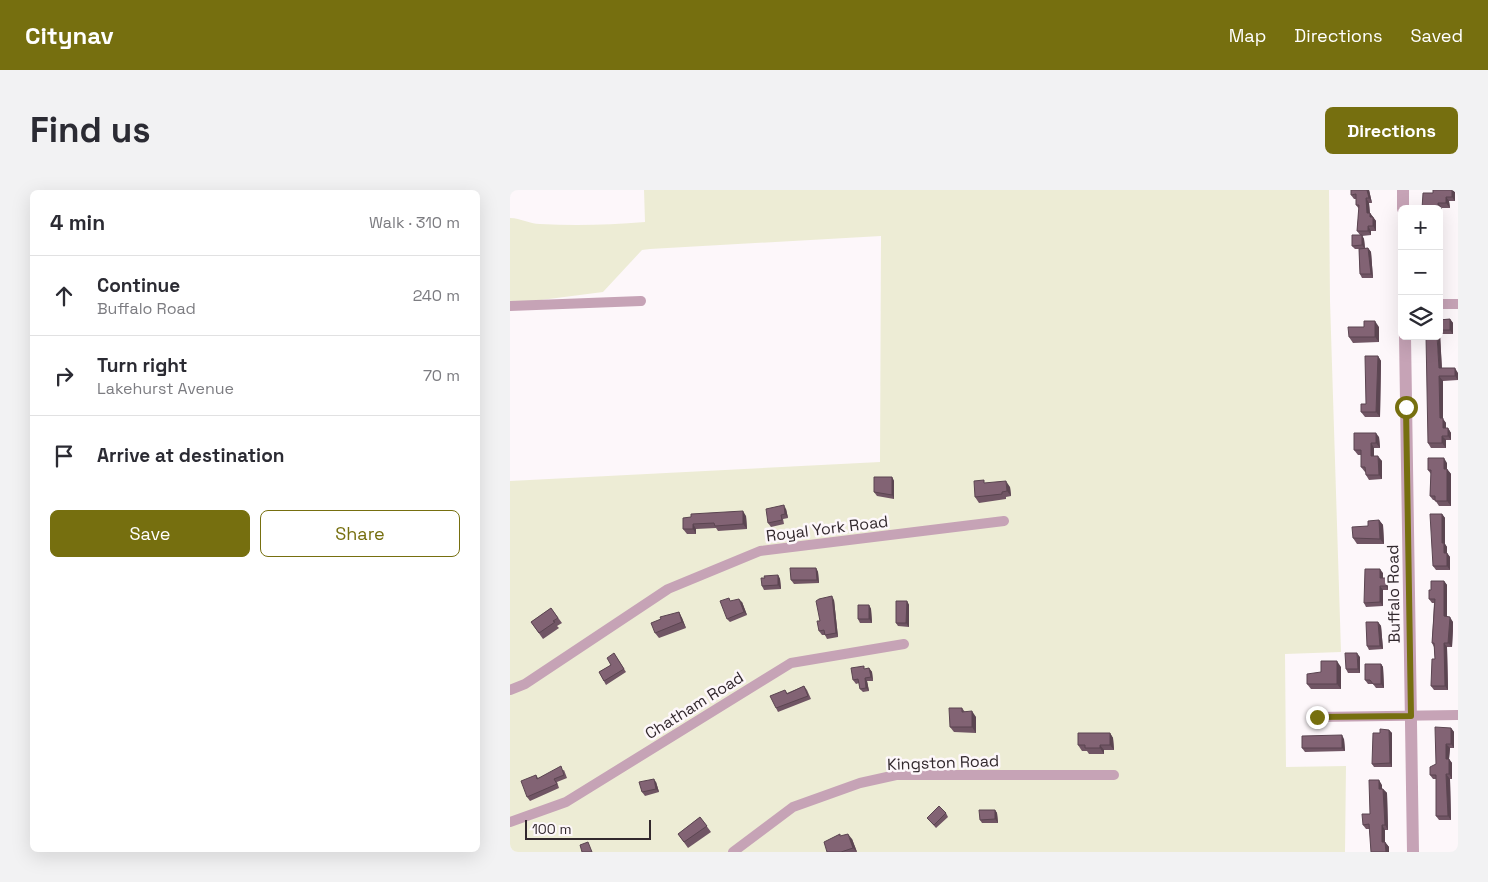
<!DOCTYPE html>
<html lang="en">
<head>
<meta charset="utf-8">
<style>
  :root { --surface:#fff; --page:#f2f2f3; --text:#2b2b33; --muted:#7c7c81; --line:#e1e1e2; --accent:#766f0f }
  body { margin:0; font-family:"Space Grotesk",sans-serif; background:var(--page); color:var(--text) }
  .controls { position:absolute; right:15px; top:15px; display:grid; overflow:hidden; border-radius:8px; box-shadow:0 5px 20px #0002 }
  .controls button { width:45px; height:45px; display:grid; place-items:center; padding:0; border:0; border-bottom:1px solid var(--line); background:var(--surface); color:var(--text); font:25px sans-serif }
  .scale { position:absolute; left:15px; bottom:12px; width:126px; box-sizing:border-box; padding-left:5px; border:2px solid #32282d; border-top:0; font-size:14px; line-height:18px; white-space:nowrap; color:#32282d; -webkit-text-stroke:4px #fdf7fa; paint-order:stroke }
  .stop { position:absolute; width:15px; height:15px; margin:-11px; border:4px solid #766f0f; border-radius:50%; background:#fff }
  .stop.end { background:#766f0f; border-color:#fff; box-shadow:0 1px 5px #0008 }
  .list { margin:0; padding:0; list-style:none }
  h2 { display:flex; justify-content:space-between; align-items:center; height:65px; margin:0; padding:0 20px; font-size:21px }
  h2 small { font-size:16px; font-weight:400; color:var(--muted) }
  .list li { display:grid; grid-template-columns:32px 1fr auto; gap:15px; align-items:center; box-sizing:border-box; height:80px; padding:0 20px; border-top:1px solid var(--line) }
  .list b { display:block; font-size:19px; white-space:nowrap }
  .list p { margin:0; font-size:16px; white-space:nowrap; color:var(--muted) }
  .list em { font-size:16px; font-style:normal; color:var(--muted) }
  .actions { display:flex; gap:10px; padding:15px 20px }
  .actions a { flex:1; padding:11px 0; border:1px solid var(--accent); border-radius:8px; text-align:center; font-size:18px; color:var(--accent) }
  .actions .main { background:var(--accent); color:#fff }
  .icon { flex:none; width:28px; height:28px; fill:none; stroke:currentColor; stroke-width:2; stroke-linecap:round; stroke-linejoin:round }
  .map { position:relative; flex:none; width:948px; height:662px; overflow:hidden; border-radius:8px }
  header { display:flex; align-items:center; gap:30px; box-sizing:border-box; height:70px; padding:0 25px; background:var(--accent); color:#fff }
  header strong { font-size:24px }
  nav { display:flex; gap:28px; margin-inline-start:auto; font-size:18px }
  .intro { display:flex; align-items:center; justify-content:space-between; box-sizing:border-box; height:120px; padding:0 30px }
  h1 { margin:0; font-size:35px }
  .button { padding:12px 22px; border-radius:8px; background:var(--accent); color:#fff; font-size:18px; font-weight:700 }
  main { display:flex; gap:30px; padding:0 30px }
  aside { flex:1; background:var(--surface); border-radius:8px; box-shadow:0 5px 20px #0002 }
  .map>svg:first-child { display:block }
</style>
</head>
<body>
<header>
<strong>Citynav</strong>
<nav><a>Map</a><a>Directions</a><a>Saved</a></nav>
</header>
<div class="intro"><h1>Find us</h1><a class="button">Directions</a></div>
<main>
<aside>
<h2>4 min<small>Walk · 310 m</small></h2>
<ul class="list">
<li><svg class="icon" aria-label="ahead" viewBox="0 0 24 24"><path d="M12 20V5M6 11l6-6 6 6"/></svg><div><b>Continue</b><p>Buffalo Road</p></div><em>240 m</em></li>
<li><svg class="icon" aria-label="right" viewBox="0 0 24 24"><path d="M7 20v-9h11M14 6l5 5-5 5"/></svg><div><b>Turn right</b><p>Lakehurst Avenue</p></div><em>70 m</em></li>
<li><svg class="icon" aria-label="arrive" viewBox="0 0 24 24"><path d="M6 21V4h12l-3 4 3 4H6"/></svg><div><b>Arrive at destination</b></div></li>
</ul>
<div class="actions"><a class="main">Save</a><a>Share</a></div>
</aside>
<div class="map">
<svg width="948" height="662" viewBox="0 0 948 662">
  <rect width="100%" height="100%" fill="#fdf7fa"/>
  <!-- green -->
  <path fill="#edecd5" d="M134 0H819L820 111 831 462 775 464 776 577 836 576 835 662H0V291L370 272 371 46 140 59 132 60 93 102 0 114V28C11 28 19 34 30 34 65 36 99 35 135 32Z"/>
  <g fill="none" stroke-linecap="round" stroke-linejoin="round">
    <!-- minor -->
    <path stroke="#c6a3b6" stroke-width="10" d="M929 114H948
      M0 116 131 111
      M0 500 15 494 158 399 250 361 494 331
      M807 527 948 525
      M0 632 56 612 281 473 394 454
      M223 662 283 617 350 593 386 585H604"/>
    <!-- tertiary -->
    <path stroke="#c6a3b6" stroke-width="12" d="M893 0V19
      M895 146 903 662"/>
  </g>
  <!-- wall -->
  <path fill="#705564" d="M859 0 862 13H859L860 23 866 31V41H861V45L852 46 854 49 855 58H858L861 62 863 88H852L850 84 849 59H845L842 56 850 45 847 41 849 19 846 15V9H844L841 5Z
    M945 2V11H939L940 18H932V36H929V19L923 3Z
    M940 129 943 133V144H930L932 178 948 183V190L933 191V229L936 233V238H938L941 243V250H936V258H921L918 253 929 146V130Z
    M869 137V152L843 153 839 147Z
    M868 166 871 171 870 227H855L851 222 856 214Z
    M869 247 870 258H864V266L872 271V289L859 290 856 285V282H855L851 277V265H848L844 260Z
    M937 273V279L941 284V316H929L925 310H923L920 306 921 284 918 280Z
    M382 287 384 291V309L367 306 364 302Z
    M476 293 500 297 501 306 496 307V309L469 313 465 307Z
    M276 319 278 328 273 329 274 334 261 337 258 333Z
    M932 324 935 328V354L937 357V363L940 367V380H926L923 376Z
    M236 326 237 339 208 341 206 338 186 339V344H177L173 339V328Z
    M869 330 873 335 874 354H847L843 348 858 336Z
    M306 378 308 382 309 393 284 394 281 390Z
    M873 383V388L878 392V400H873V416L856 417 854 413Z
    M268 385 270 389 271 399 254 400 252 396Z
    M934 391 937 395V427L943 432V441L942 457H937L938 500H924L921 496 925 469 924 457 922 453 924 413H922L919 409 921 400Z
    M324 410 328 447 317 449 315 445H312L309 441 310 431Z
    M397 411 399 415V437L388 436 386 433Z
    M232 412 237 425 220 432 217 429Z
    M359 415 361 419 362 433H350L348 429Z
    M41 418 52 433 47 436 49 438 33 449 21 432Z
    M169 422 172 428 176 438 149 448 145 443Z
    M868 432 871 436 873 459 859 460 857 456Z
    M104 463 116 482 96 495 89 482 101 475Z
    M850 467V483H838L836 479Z
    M871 474 873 477 874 498H866L863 494H858L855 490Z
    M831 477V499H801L797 494 811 482Z
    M359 478 362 482 363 491H357L359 501 353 502 350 499 349 493 346 494 343 490 356 479Z
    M294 496 297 500 301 509 268 522 266 518 275 500 277 503Z
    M452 518 455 522 466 527V543L444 542 440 537Z
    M941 538 944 542V558H940L939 569 942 573V589H940L941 630H929L926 626V589H923L920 585 926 574Z
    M879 540 882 543V577H864L862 574Z
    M600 543 603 548 604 560H594V564H579L577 561H572L568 555Z
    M834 549 835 561 795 562 792 558Z
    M54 580 57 588 47 592 49 598 20 611 17 607 26 585 28 588Z
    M146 592 149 602 135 606 132 602Z
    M872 595V599H873L877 603 878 640H875V652L879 657V662H861L860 639H856L853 635 860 624Z
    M485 620 487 623 488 633H472L470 630Z
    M436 623 438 627 426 638 417 628Z
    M190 627 201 642 178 658 168 644Z
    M331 646 342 649 347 662H317Z"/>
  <!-- shaded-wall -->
  <path fill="#5b4551" d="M857 0H859L862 13 859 8Z
    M940 0H943L945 2V11L942 7Z
    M936 7 939 11 940 18 936 13Z
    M856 8 859 13 860 27 857 23Z
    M928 13 932 18V36L929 32V19H928Z
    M860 23 866 31V41L863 36 860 27Z
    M858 36 861 41V45L858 41Z
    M852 45 854 49 855 59 852 55Z
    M929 50 931 54V80L929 78Z
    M858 58 861 62 863 88 861 84Z
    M940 129 943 133V144L940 140Z
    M865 131 869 137V152L865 147Z
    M929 143 930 144 932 183 929 178 927 146H929Z
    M868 166 871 171 870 227 866 222Z
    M945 178 948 183V190L945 186Z
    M929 186 933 191V229L936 233V243L933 238 930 228Z
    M938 238 941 243V250L938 246Z
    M866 243 869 247 870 258 866 253Z
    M932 246 936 250V258L932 253Z
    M861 253 864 258V271L861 266Z
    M868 266 872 271V289L869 285Z
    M934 268 937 273V284L934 279Z
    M937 279 941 284V316L937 311Z
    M382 287 384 291V309L382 305Z
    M496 291 500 297 501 306 497 301Z
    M274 315 276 319 278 328 275 324Z
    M233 321 236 326 237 339 233 334Z
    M932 324 935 328V354L937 357V363L940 367V380L937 376 932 353Z
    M869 330 873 335 874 354 870 349Z
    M183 334 186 339V344L183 339Z
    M306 378 308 382 309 393 307 390Z
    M870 379 873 383V392L870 388Z
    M268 385 270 389 271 399 268 395Z
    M876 388 878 392V400L876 396Z
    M934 391 937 395V430L934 426Z
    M870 396 873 400V416L870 412Z
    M322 406 324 410 328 447 326 443Z
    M229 409 232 412 237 425 234 422Z
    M397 411 399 415V437L396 433Z
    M359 415 361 419 362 433 359 429Z
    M169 422 172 428 176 438 172 432Z
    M940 427 943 432 942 457 938 453Z
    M868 432 871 436 873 459 870 456Z
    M934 453 937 457 938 500 935 496Z
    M847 463 850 467V483L848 479Z
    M827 471 831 477V499L827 494Z
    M871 474 873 477 874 498 871 494Z
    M359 478 362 482 363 491 361 487Z
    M355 488 357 491 359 501 356 498Z
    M462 521 466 527V543L462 537Z
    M941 538 944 542V558L941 554Z
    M879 540 882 543V577L880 573Z
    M600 543 603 548 604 560 600 555Z
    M832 545 834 549 835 561 832 558Z
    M936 554 940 558 939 569 942 573V589L939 584 936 569Z
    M590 555 594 560V564L590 558Z
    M936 584 940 589 941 630 938 626Z
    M144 589 146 592 149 602 146 599Z
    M869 590 872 595V603L869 599Z
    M873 599 877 603 878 640 875 635Z
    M485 620 487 623 488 633 485 629Z
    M872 635 875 640V657L872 652Z
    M338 644 342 649 347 662 343 658Z
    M875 652 879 657V662H876Z"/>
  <!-- building -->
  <path fill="#826374" stroke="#5b4551" d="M841 0H857L859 8H856L857 23H860V27H863V36H858V41H847L849 15H846V4L841 5Z
    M923 0H942V7H936V13H928V19H912L913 3H923Z
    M842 45H852V55L842 56Z
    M858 58 861 84H850L849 59Z
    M940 129V140H929V130Z
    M854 131H865V147H839L838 137H854Z
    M916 146H927L929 178H945V186H929L930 228H933V238H938V246H932V253H918Z
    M855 166H868L866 222H851V214H856Z
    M844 243H866V253H861V266H868L869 285H856L855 277H851V260H844Z
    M918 268H934V279H937V311H925V306H920L921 280H918Z
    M364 287H382V305L364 302Z
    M474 290V293L496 291 497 301 492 302V304L465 307 464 291Z
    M274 315 275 324 271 325 272 330 258 333 256 319Z
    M233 321V334L205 336 204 333 183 334V339H173V328L181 327V324Z
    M920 324H932V353H934V363H937V376H923Z
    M869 330 870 349 843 348 842 337 858 336V331Z
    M280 378H306L307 390H281Z
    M855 379H870V388H876V396H870V412L854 413Z
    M268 385V395L252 396 251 388H255L254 386Z
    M921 391H934V426L940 427 938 453H934L935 496H921L922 469H925L924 453H922L925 409H919V400H921Z
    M322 406 326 443 315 445 314 440 309 441 307 431H310L306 411 309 409Z
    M219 408 220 411 229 409 234 422 217 429 210 411Z
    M386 411H397L396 433H386Z
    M348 415H359V429H348Z
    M41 418 48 428 43 431 45 432 29 443 21 432Z
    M169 422 172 432 145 443 141 433 151 429 150 427Z
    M856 432H868L870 456H857Z
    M104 463 114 479 94 491 89 482 101 475 97 468Z
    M835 463H847L848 479H836Z
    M811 471H827V494H797V484L811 482Z
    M855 474H871V494H863L860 490H855Z
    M354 476V479L359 478 361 487 355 488 356 498 350 499 348 489 343 490 341 478Z
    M294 496 298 506 266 518 260 506 275 500 277 504Z
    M439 518H452V522L462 521V537H440Z
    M925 537 941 538V554H936V569H939V584H936L938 626H926V585H920V577L926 574Z
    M870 539 879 540 880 573 862 574 863 543H870Z
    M568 543H600V555H590V558H575V555H568Z
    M832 545V558H792V546Z
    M51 576 54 585 44 589 47 594 17 607 11 591 26 585 27 589Z
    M144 589 146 599 132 602 129 592Z
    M859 590H869V599H873L875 635H872V652H875L876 662H861L859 634 853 635 852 624H860Z
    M429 616 436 623 424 635 417 628Z
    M469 620H485V629L470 630Z
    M190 627 197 636 174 652 168 644Z
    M330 644V646L338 644 343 658 331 662H317L314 652Z
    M78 652 82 662H72L70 655Z"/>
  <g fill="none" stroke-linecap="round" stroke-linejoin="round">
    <!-- route -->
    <path stroke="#766f0f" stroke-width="6" d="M807 527 901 526 896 217"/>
  </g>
  <g text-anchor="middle" stroke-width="5" stroke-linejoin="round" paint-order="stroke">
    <!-- street labels -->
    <g font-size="16" fill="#32282d" stroke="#fdf7fa">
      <text transform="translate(317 338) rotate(-7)" y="6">Royal York Road</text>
      <text transform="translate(883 404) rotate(-91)" y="6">Buffalo Road</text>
      <text transform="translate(184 515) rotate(-32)" y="6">Chatham Road</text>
      <text transform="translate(433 572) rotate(-2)" y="6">Kingston Road</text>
    </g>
  </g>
</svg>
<div class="controls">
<button>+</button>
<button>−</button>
<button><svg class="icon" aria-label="layers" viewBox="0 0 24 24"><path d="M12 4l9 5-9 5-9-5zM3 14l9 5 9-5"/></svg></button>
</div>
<div class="scale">100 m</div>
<div class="stop" style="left:896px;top:217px"></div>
<div class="stop end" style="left:807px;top:527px"></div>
</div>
</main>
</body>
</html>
